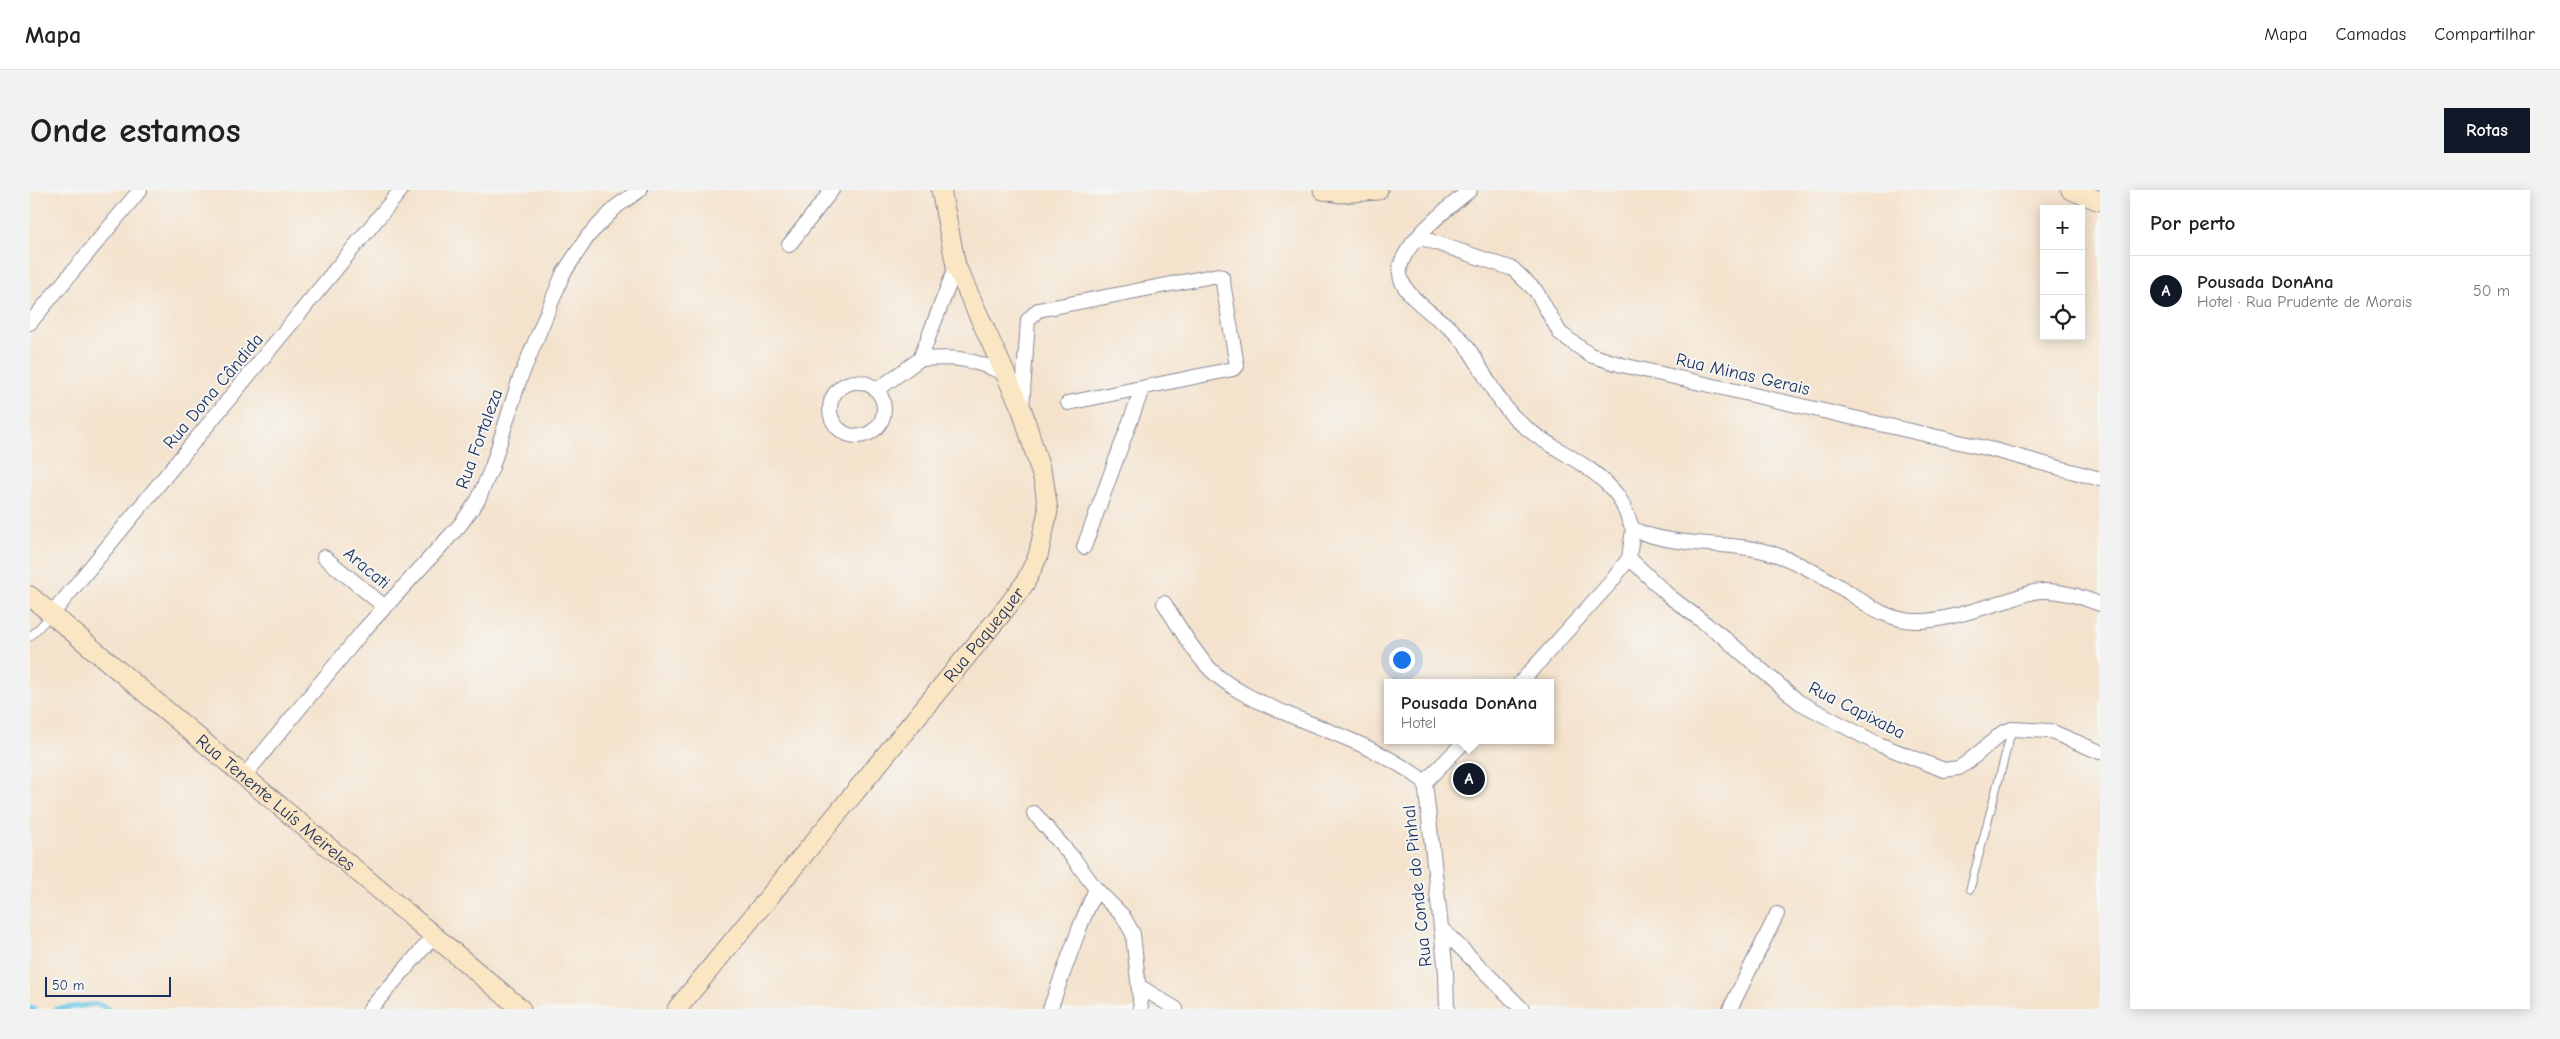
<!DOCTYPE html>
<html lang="pt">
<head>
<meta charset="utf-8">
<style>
  :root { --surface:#fff; --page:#f2f2f2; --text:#202124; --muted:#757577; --line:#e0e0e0; --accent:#111827 }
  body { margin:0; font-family:"Comic Neue",sans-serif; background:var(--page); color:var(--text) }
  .controls { position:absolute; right:15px; top:15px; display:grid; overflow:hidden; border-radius:0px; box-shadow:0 2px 12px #0003 }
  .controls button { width:45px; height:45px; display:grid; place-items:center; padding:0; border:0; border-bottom:1px solid var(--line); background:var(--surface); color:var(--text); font:25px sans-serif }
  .scale { position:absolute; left:15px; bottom:12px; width:126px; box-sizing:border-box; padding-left:5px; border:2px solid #1b2f5e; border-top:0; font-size:14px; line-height:18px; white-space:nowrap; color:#1b2f5e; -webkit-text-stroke:4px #f6f6f2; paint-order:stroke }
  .you { position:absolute; left:1371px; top:469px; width:18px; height:18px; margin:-12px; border:4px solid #fff; border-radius:50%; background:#1a73e8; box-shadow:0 0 0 8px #1a73e833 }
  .badge { display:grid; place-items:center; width:32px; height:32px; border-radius:50%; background:var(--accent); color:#fff; font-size:16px; font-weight:700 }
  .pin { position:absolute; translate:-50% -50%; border:2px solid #fff; box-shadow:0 1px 5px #0006 }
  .popup { position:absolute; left:1354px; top:489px; width:170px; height:65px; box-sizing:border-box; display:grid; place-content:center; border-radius:0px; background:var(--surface); filter:drop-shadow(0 1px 4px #0005); font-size:16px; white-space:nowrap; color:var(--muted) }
  .popup b { font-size:19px; color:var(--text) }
  .popup::after { content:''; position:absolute; left:50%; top:100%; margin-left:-10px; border:10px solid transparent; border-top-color:var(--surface) }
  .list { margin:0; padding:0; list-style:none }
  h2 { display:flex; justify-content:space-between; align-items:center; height:65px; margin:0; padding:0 20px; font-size:21px }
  h2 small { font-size:16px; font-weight:400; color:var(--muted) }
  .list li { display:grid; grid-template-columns:32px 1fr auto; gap:15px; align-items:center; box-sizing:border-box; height:70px; padding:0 20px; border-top:1px solid var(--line) }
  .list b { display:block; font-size:19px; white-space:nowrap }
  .list p { margin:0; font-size:16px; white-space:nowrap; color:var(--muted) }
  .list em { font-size:16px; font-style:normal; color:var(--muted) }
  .icon { flex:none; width:28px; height:28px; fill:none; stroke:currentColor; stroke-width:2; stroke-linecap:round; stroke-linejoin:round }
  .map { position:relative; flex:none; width:2070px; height:819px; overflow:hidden; border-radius:0px }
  header { display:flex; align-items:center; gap:30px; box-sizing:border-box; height:70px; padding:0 25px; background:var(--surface); border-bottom:1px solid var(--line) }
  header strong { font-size:24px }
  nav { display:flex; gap:28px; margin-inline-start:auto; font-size:18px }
  .intro { display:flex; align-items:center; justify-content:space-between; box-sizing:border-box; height:120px; padding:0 30px }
  h1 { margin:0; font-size:35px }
  .button { padding:12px 22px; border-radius:0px; background:var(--accent); color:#fff; font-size:18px; font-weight:700 }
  main { display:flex; gap:30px; padding:0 30px }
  aside { flex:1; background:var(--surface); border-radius:0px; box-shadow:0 2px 12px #0003 }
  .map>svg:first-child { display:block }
</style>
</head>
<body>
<header>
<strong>Mapa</strong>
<nav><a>Mapa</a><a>Camadas</a><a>Compartilhar</a></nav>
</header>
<div class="intro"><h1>Onde estamos</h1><a class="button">Rotas</a></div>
<main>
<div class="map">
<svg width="2070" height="819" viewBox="0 0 2070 819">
  <rect width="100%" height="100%" fill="#f6f6f2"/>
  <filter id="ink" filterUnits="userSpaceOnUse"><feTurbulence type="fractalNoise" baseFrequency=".02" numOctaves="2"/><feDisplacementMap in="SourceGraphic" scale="10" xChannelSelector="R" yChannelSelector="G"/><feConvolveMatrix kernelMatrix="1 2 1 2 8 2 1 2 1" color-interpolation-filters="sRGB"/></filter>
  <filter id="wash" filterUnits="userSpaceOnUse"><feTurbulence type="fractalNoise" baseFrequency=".0096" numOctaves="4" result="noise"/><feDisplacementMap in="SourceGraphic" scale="20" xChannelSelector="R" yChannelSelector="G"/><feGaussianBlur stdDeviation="1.12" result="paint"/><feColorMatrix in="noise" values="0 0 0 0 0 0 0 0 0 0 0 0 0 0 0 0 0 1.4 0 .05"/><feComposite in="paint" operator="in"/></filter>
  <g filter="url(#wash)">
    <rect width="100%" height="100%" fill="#f4e2cc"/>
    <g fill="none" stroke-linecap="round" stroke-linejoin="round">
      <!-- stream -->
      <path stroke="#66c5e4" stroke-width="5" d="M0 818 4 819
        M26 819 67 814 79 819"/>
    </g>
  </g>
  <g filter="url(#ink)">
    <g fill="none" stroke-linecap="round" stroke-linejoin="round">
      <defs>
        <path id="lane" d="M0 447 22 424
          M1940 699 1982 539"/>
        <path id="street" d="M1440 0C1419 17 1375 51 1370 78 1366 102 1405 125 1421 139 1448 163 1457 199 1482 225 1512 257 1560 270 1587 305 1594 314 1598 329 1603 339 1649 360 1701 349 1747 365 1770 373 1794 387 1815 400 1839 416 1860 432 1890 431 1914 431 1955 417 1979 410 1989 407 2001 401 2011 401 2032 400 2051 407 2070 414
          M1389 47 1483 79 1506 101 1530 143 1560 165 1592 175 1964 260 2070 289
          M759 55 802 0
          M0 133 110 0
          M890 169C929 167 938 168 974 183
          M800 219a27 27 0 1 1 54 0a27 27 0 1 1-54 0Z
          M847 200 890 169 926 76
          M992 217 998 130 1008 120 1188 85 1192 87 1207 176 1203 179 1038 213
          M1054 357 1112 199
          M294 367 355 417
          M1599 368 1639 406 1692 446 1769 512 1848 554 1914 580 1929 578 1939 571 1972 543 1982 539 2020 541 2070 562
          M1134 413C1148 435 1162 460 1180 479 1204 503 1239 516 1269 529 1312 546 1359 564 1395 592L1416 783 1417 819
          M22 424 371 0
          M1490 493 1581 392 1599 368 1603 339
          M214 586 333 441 430 335 448 310 462 277 489 191 533 84 558 46 587 16 610 0
          M1395 592 1436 550
          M1004 623 1044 669 1066 699 1093 726 1103 744 1111 819
          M1411 738 1492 819
          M1109 796 1146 819
          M340 819 404 746
          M1020 819 1051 734 1066 699
          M1700 819 1747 724"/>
        <g id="secondary">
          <path d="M1293 0 1310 3 1348 0"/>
          <path d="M2041 0 2070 11"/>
          <path id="s1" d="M0 406 491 819"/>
          <path id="s2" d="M647 819 977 417 995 393 1008 366 1018 321 1014 292 992 220 926 76 911 0"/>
        </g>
      </defs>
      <!-- lane casing -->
      <use href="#lane" stroke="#888895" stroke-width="9"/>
      <!-- street casing -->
      <use href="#street" stroke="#888895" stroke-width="16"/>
      <!-- secondary casing -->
      <use href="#secondary" stroke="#888895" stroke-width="21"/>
      <!-- lane -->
      <use href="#lane" stroke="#fff" stroke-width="7"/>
      <!-- street -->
      <use href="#street" stroke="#fff" stroke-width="14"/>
      <!-- secondary -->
      <use href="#secondary" stroke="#fbe6c4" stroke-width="19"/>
    </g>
  </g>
  <g text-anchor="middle" stroke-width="4" stroke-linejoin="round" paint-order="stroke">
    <!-- street labels -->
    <g font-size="18" fill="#1b2f5e" stroke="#f6f6f2">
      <text transform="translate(1713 184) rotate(13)" y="6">Rua Minas Gerais</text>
      <text transform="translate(183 201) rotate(-50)" y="6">Rua Dona Cândida</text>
      <text transform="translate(449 249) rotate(-70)" y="6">Rua Fortaleza</text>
      <text transform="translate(337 378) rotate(40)" y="6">Aracati</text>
      <text dy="6" stroke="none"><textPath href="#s2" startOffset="484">Rua Paquequer</textPath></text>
      <text transform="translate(1827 520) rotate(27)" y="6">Rua Capixaba</text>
      <text dy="6" stroke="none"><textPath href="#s1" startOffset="321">Rua Tenente Luís Meireles</textPath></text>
      <text transform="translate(1387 696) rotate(-96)" y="6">Rua Conde do Pinhal</text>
    </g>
  </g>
</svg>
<div class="controls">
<button>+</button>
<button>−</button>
<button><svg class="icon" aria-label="locate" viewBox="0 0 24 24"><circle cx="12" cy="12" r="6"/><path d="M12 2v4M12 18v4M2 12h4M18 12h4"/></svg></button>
</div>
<div class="scale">50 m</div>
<div class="you"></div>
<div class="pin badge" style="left:1439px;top:589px">A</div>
<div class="popup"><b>Pousada DonAna</b>Hotel</div>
</div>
<aside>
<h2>Por perto<small></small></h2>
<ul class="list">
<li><span class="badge">A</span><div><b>Pousada DonAna</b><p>Hotel · Rua Prudente de Morais</p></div><em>50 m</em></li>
</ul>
</aside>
</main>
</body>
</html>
